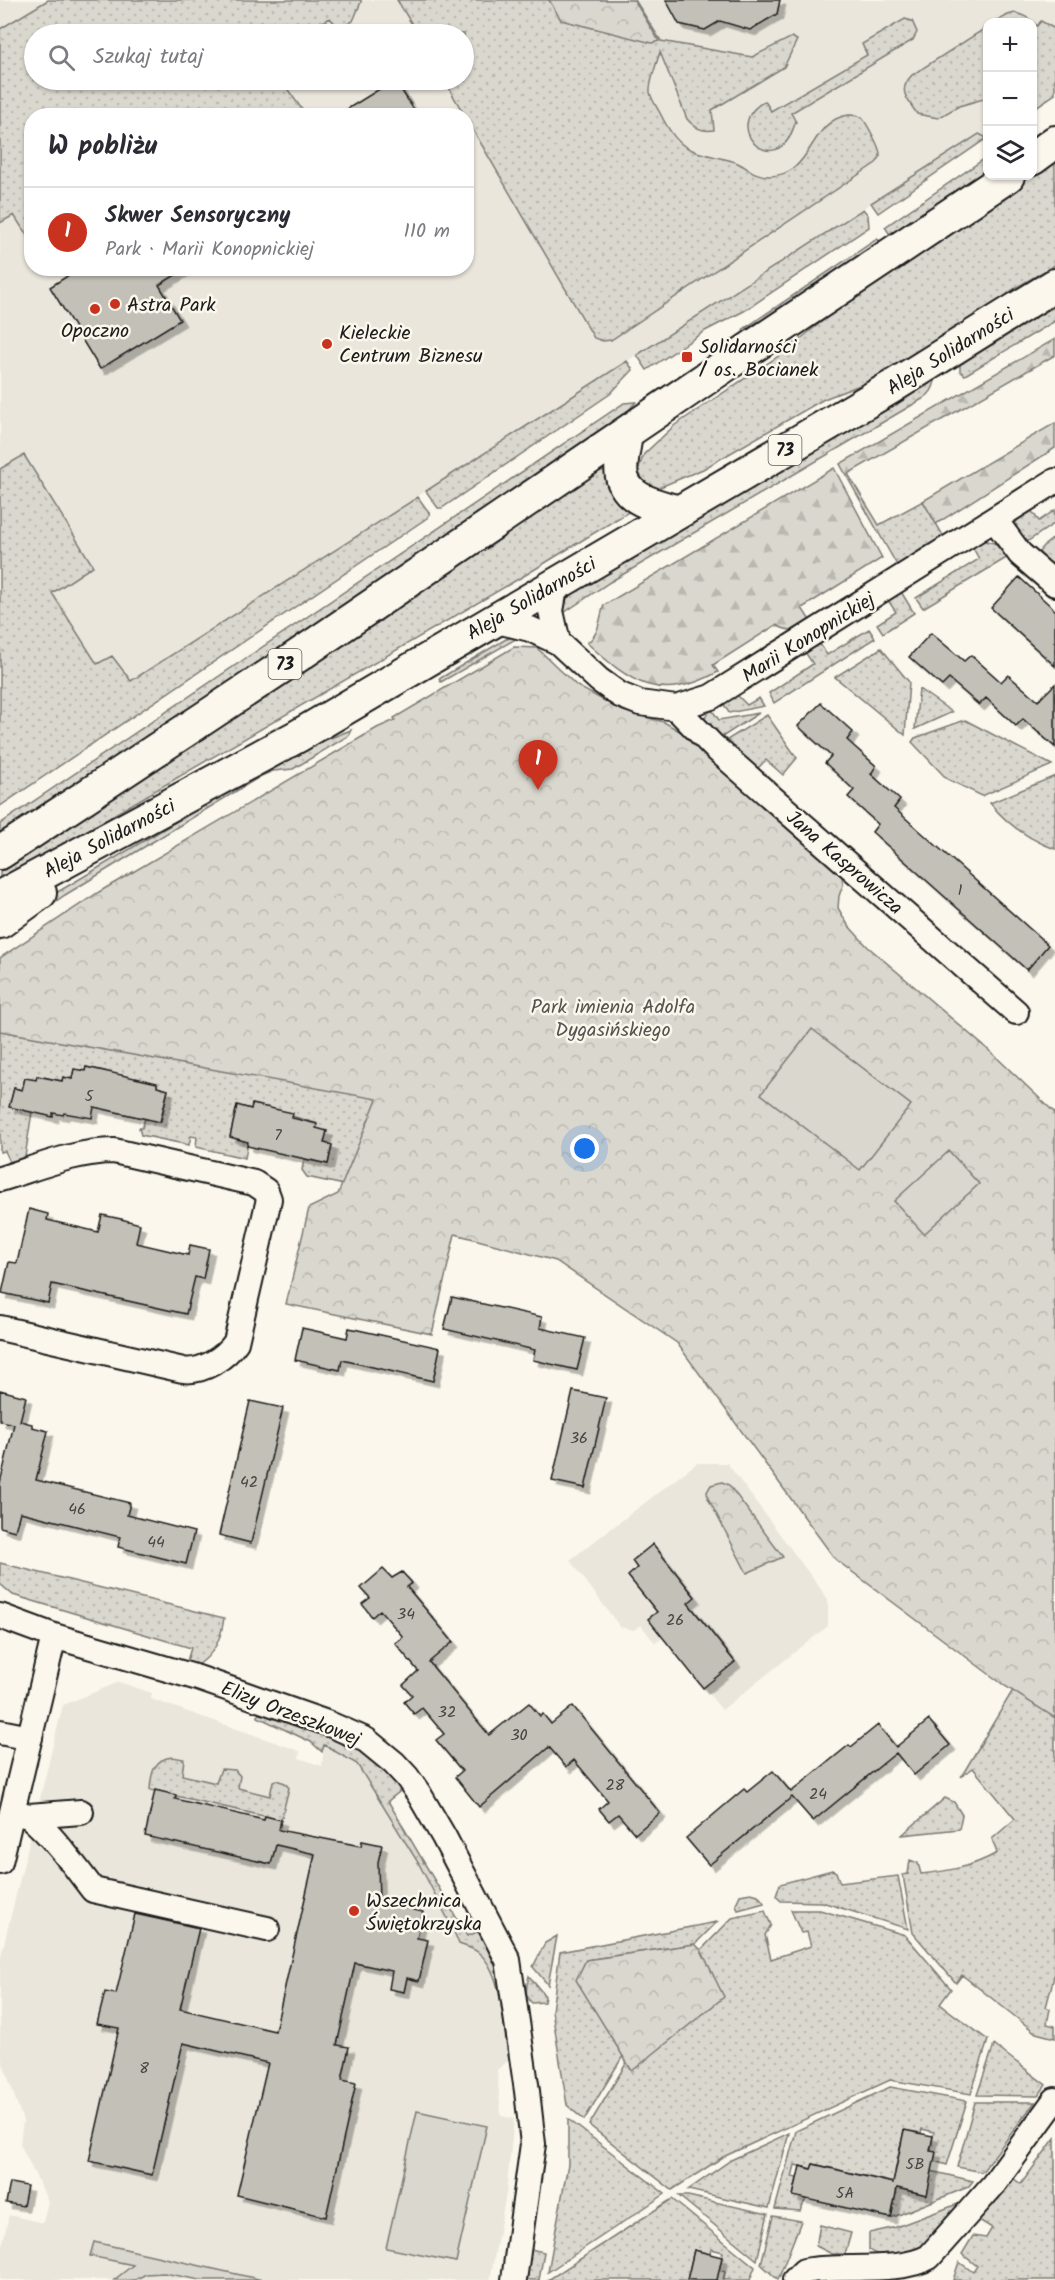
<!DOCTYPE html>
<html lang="pl">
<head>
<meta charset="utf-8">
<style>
  :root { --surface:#fff; --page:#f7f7f7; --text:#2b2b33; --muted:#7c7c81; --line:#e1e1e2; --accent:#c8321e }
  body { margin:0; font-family:Kalam,sans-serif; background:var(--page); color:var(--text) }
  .controls { position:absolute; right:18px; top:18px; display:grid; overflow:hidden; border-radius:12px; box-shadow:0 2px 4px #0004 }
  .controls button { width:54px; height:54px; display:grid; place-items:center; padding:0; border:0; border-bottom:2px solid var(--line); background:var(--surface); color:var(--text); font:30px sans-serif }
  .you { position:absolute; left:585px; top:1149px; width:21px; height:21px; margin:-15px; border:4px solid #fff; border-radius:50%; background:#1a73e8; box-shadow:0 0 0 9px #1a73e833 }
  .badge { display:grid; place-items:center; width:39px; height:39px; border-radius:50%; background:var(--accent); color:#fff; font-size:20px; font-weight:700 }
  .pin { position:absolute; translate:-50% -50px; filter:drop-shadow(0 2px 3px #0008) }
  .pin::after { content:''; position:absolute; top:32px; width:21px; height:18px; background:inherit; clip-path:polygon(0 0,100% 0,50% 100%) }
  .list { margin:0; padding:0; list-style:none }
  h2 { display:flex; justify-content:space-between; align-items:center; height:78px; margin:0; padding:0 24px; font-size:26px }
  h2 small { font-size:20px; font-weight:400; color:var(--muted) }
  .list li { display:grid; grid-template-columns:39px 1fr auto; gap:18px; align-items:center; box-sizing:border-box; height:90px; padding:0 24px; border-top:2px solid var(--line) }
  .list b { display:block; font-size:22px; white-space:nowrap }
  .list p { margin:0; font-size:20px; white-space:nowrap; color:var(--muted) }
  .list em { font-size:20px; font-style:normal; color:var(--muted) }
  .icon { flex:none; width:33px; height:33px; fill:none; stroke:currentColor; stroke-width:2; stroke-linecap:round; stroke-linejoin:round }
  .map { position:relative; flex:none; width:1055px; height:2280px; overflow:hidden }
  .search { position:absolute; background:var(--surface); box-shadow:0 2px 4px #0004; left:24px; top:24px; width:450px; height:66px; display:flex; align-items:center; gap:15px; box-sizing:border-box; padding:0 21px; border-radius:33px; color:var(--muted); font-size:22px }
  .panel { position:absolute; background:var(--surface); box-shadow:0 2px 4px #0004; left:24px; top:108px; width:450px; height:168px; border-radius:24px }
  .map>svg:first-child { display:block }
</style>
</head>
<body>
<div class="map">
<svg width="1055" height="2280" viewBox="0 0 1055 2280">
  <defs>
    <pattern id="grass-dots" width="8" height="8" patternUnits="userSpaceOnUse" patternTransform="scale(1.5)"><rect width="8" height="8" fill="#dad7ce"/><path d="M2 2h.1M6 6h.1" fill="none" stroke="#bab8b0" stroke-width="1.8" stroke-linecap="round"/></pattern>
    <pattern id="forest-firs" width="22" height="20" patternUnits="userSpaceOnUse" patternTransform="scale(1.5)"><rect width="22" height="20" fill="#dad7ce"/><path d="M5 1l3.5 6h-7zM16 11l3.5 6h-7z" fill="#bab8b0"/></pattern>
    <pattern id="park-crowns" width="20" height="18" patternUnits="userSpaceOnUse" patternTransform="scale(1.5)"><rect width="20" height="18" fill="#dad7ce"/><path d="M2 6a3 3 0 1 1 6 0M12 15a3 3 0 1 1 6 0" fill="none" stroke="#bab8b0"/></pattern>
    <filter id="shadow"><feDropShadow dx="5.5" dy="5.5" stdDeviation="0" flood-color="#0004"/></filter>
  </defs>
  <rect width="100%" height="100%" fill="#fbf7ec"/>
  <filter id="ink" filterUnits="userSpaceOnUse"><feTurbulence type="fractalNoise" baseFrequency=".0167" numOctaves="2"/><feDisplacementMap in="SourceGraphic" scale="12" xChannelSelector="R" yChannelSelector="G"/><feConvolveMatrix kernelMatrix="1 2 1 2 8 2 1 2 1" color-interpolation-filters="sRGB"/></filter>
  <g filter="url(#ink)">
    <!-- built -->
    <path fill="#eae6dc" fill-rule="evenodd" d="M0 0H48L0 29Z
      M116 0H1055V94L1033 109 1032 22H988L987 137 979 134 970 139 426 491 117 696 0 525V71L34 80H464V34H60ZM32 116H466V268H32Z
      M697 1463H727L828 1599V1626L722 1710 663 1638 655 1643 641 1625 634 1630 620 1627 570 1560Z
      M119 1682 152 1693 151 1699 300 1751 299 1758 322 1766 324 1745 357 1764 419 1864 452 1927 459 1944 477 1951 489 1965 499 1999 509 2060 497 2070 501 2116 514 2119 506 2194 490 2280H0V2256L9 2215 43 2223 48 2201 20 2144 23 2121 0 2054V1960L63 1705Z"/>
    <!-- grass -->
    <path fill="url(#grass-dots)" stroke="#7b7a75" stroke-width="1.5" d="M48 0H361V2L353 21 339 29 330 18 302 34H34V80H281L306 115 32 116 31 242 14 215 0 223V29Z
      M397 0H635L661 41 752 57 792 37 797 40 784 67 712 110 714 130C702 132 695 128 687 119L660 52C657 62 649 83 650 92 651 99 657 107 660 113 680 154 691 150 732 161 745 164 752 176 769 176 814 176 808 120 849 115 853 115 859 116 862 118 866 122 881 149 880 155 880 157 878 161 876 163L611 340 603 341 594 338 444 80H464V34H418Z
      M1015 13C1025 15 1030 19 1037 26L1041 21 1055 29V94L1033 109 1032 22H995L1008 15Z
      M905 19 912 21 917 32 913 40 791 113 796 122C792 130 790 141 782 146 759 164 726 122 765 101L771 111 867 55 862 44Z
      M987 27V98L959 106 938 118 917 114C907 98 897 91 912 75Z
      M979 134 987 138 878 213 871 203Z
      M987 157V175L893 239 885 227Z
      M1055 158V265L1015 288 951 339 873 380 824 399 703 469 658 488 648 486 643 482 638 470 644 454 675 425 783 353 872 281 1029 176H1032L1033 173Z
      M863 209 868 215 869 227 744 311 705 331 647 370 637 355Z
      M877 239 885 244 803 299 742 330Z
      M1055 306V321L965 375 960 371V362Z
      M627 361 633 370 610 394 442 508H438L426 491Z
      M933 378 935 381C933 389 931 393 924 398L610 582 565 612H560L566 595Z
      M636 402 611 429 0 840V824L624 403Z
      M24 455 93 566 52 593 97 664 112 656 131 681 418 497 430 514 427 518 0 806V469Z
      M612 460 635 508 527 574 0 881V868Z
      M848 474 879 525 923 501 944 537 898 567 846 475Z
      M1030 509 1039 521 1055 510V523L1022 545C1015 526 1011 520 1030 509Z
      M1055 537V574L1036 559 1042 547Z
      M982 540 994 543 1008 557 923 608 916 598 979 559 972 546Z
      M900 590 914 613 883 633 877 624 896 612 887 599Z
      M869 629 875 638 774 703 769 693 813 664 805 652 820 644 827 655Z
      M514 637H519L441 682 439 679 506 639Z
      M881 648 909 682 905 735 835 677Z
      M919 689 952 712 915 729Z
      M737 695 747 705 759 698 764 706 729 713 723 703Z
      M712 710 719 720 759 713 719 739 704 720 707 714Z
      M767 715 797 758 783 775 766 760 755 771 722 743Z
      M965 720 1052 765 982 796 947 779 912 742 915 738Z
      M351 730 348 736 293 769 273 771 261 776 65 895 0 940V930L51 896 292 753Z
      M1055 776V849C1030 840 1007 824 990 803Z
      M421 863 363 1189 307 1177 302 1170 304 1159 328 1164 332 1145 324 1143 316 1128V1123C294 1118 275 1109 253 1104L251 1109 237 1106 230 1137 248 1142 245 1158 196 1147 197 1137 191 1136 189 1145 141 1135 139 1128H142L145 1118 161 1122 168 1090 157 1087V1083L136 1078 134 1083 105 1071 86 1067 85 1071 74 1069 72 1079 63 1077 62 1081 37 1076 36 1080 25 1078 22 1090 14 1088 10 1107 32 1112 24 1163 11 1165 5 1151 0 1152V996Z
      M0 1563 224 1618C221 1640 214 1655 195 1667L186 1664 191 1648 13 1595 0 1584Z
      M1016 1685 1055 1708V1973L1046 2007 1050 2009 1047 2024 1055 2026V2038L1036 2033 962 1975 956 1983 913 1933 903 1875 908 1874 910 1860 918 1863 921 1874C949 1871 972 1867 997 1853L992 1839 1015 1819 973 1768 961 1777Z
      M264 1713 352 1744 380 1766 400 1788 399 1792 388 1801 467 1936 480 1931 500 1977 514 2056 509 2060C503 2030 503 1974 480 1954 474 1948 466 1947 459 1944L452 1927 419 1864 357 1764 324 1745 322 1752 311 1742 258 1717V1715Z
      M172 1757 184 1759 182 1775 216 1783 221 1769 235 1770 240 1776 238 1788 270 1796 273 1781 276 1780 285 1783 289 1788 281 1820 150 1790C151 1774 153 1759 172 1757Z
      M945 1798 954 1802 962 1815 959 1829 902 1835Z
      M832 1870 836 1872 840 1883 898 1876 908 1929 822 1902 781 1901 776 1896 780 1884Z
      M751 1893 758 1895 764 1903 738 1910 736 1904 740 1895Z
      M791 1910H820L905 1935 951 1989 940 2004 988 2040 971 2094 890 2080 723 2157 672 2190 589 2125 627 2062 631 2070 723 1997 701 1950 732 1918 765 1911 771 1925 765 1935 771 1959 811 1946 807 1932 801 1933Z
      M717 1922 695 1944 586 1960 577 1980 623 2056 584 2120 567 2105 552 2011 560 1952Z
      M557 1936 548 1985 533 1967 545 1943Z
      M529 1976 545 1996 544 2002 532 2003C523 1995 527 1986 529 1976Z
      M994 2045 1046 2085 1038 2096 977 2095Z
      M890 2087 967 2101 947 2165 934 2161 935 2152 930 2151 934 2132 922 2129 921 2133 904 2130 895 2171 898 2184 813 2164 811 2169 795 2165 792 2177 797 2178 793 2196 806 2199 800 2211 775 2209 796 2131Z
      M975 2102H1035L982 2172 957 2167Z
      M568 2119 665 2194 548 2272 568 2164Z
      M789 2133 769 2208 688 2190 731 2160Z
      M1055 2138V2280H953L959 2262 973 2272 977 2266 962 2254 973 2236 986 2238 992 2228 979 2220 1010 2176 1021 2184Z
      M931 2171 973 2181 968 2187 891 2218 897 2188 926 2194Z
      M679 2196H688L768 2214 757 2260Z
      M672 2199 755 2267 750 2280H723L725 2272 719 2270 723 2252 711 2249 710 2254 694 2250 687 2280H548Z
      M966 2201 925 2250C908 2253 883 2261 869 2250V2233L896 2227Z
      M773 2216 801 2221 778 2280 761 2264Z
      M820 2225 851 2233 845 2254H832L816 2246Z
      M530 2249 544 2252 539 2280H525Z"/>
    <!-- forest -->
    <path fill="url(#forest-firs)" stroke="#7b7a75" stroke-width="1.5" d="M1055 339V355L846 475 840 464Z
      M1055 423V448L936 524 923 501Z
      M834 468 882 558 802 608 811 622C799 631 790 633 776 625L713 665 718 672C659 704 631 683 587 643 600 634 599 619 604 605Z"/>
    <!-- park -->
    <path fill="url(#park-crowns)" stroke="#7b7a75" stroke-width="1.5" d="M549 0H634L659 41 652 43 561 20Z
      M514 647 537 648 577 686 623 711 664 722 690 737 817 850 842 875 843 885 839 896 838 908 848 925 867 946 993 1054 1055 1113V1718L1005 1686 835 1559 677 1343 556 1261 455 1234 432 1334 286 1304 309 1208 338 1194 377 1099 0 1031V958L99 892 377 728 395 720 394 718Z
      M722 1482 729 1485 783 1557 747 1573 708 1498 707 1492 711 1485Z
      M695 1944 701 1950 724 1997 632 2071 576 1980 586 1960Z"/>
    <!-- pitch -->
    <path fill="#dad7ce" stroke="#7b7a75" stroke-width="1.5" d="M812 1029 911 1105 860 1170 761 1094Z
      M949 1151 979 1184 924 1234 894 1201Z
      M417 2111 487 2126 456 2262 386 2248Z
      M94 2242 263 2280H200L164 2273 146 2274 135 2280H114L133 2265 90 2256Z"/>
    <!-- building -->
    <path fill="#c3c0b8" stroke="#1c1c1c" stroke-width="1.5" filter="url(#shadow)" d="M666 0H780L777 14 750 30 720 21 705 30 679 24Z
      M395 80 418 116H336L394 80Z
      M80 268H187L159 285 180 320 100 369 50 287Z
      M1019 577 1055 610V666L991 608Z
      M931 633 964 661 971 655 1001 682 1008 675 1038 701 1055 684V747L1023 719 1016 726 986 698 979 705 949 679 942 686 909 657Z
      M821 703 853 732 847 740 876 766 871 774 900 800 894 808 1048 945 1027 970 872 832 878 824 848 797 854 790 825 763 831 756 798 726Z
      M86 1067 157 1083V1087L168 1090 160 1122 94 1107 92 1118 64 1113 63 1115 53 1113V1117L9 1107 14 1088 22 1090 25 1078 36 1080 37 1076 62 1081 63 1077 72 1079 74 1069 85 1071Z
      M252 1104 293 1113 292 1118 317 1124 316 1128 327 1131 324 1143 332 1145 328 1164 247 1146 248 1142 230 1137 237 1105 251 1109Z
      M29 1209 48 1214 47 1220 98 1232 102 1215 121 1219 140 1224 136 1243 188 1255 190 1245 209 1249 203 1279 195 1277 186 1314 52 1284 48 1303 2 1293 9 1262 17 1263Z
      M452 1297 542 1317 540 1328 585 1338 577 1370 533 1360 535 1350 444 1329Z
      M302 1328 347 1338 349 1328 440 1348 433 1381 342 1360 340 1370 295 1360Z
      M0 1390 26 1397 20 1421 32 1424V1427L48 1431 36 1480 130 1503 127 1515 194 1532 186 1564 118 1547 120 1537 20 1512 15 1531 0 1527V1483L14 1424 0 1421Z
      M573 1391 606 1398 585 1488 552 1481Z
      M250 1401 283 1408 251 1543 219 1535Z
      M653 1544 695 1597 688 1603 735 1662 703 1688 648 1619 657 1612 628 1576 637 1568 632 1561Z
      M383 1569 392 1578 402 1572 412 1583 407 1587 453 1642 429 1662 489 1735 529 1703 540 1716 543 1714 551 1724 573 1706 660 1813 635 1834 618 1814 609 1821 599 1809 608 1801 574 1760 566 1767 549 1747 479 1807 455 1777 462 1771 436 1740 444 1734 422 1708 414 1714 404 1702 412 1695 403 1685 418 1671 395 1643 403 1637 380 1610 372 1617 362 1604 370 1598 361 1588Z
      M929 1720 950 1745 914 1775 896 1753 813 1821 792 1797 709 1865 686 1838 744 1789 747 1792 773 1771 791 1792 849 1745 851 1747 878 1725 896 1747Z
      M155 1790 176 1795 175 1799 264 1820 265 1816 281 1820 279 1830 361 1846 362 1841 382 1845 378 1862 379 1902 423 1912 417 1938 428 1940 419 1981 407 1978 404 1992 389 1989 392 1971 355 1963 337 2045 349 2047 342 2080 356 2083 326 2217 237 2195 268 2063 183 2043 152 2175 89 2161 119 2028 97 2024 105 1992 116 1994 135 1914 199 1928 180 2009 275 2031 315 1854 276 1845 271 1864 145 1836Z
      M904 2130 933 2136 930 2151 936 2152 927 2195 897 2188 891 2218 793 2196 800 2166 811 2169 813 2164 893 2183Z
      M10 2183 27 2186 23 2206 6 2203Z
      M694 2250 722 2257 717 2280H687Z"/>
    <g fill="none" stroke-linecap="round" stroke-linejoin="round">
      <defs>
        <path id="minor" d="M995 520 1020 554 1055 584
          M556 583 551 611 558 642
          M493 620 530 629 558 642 599 680 620 695 640 703 676 708 711 697 1055 481
          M676 708 713 746 1016 1012
          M0 1179C37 1168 75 1151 114 1151L254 1183 266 1191 269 1199 236 1342C225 1358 202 1373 183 1370L0 1328
          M0 1616 54 1636 198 1678 327 1723 366 1740 394 1763 407 1777 419 1794 444 1837 508 1960 527 2091 533 2144 514 2280
          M0 1732 30 1738
          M21 1814 29 1816 81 1812
          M29 1816C55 1838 73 1864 93 1890L267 1929
          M0 1862 54 1636
          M795 2280 804 2271 811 2270C843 2265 901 2273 929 2257L993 2185 1055 2100"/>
        <path id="major" d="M1032 159 1055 142
          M626 433C625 447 618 467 623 480 631 502 659 506 679 512
          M0 853 280 668 767 337 1008 176
          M0 897 298 736 890 388 1055 285
          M0 922 40 893"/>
      </defs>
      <!-- minor casing -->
      <use href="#minor" stroke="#1c1c1c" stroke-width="28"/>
      <!-- major casing -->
      <use href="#major" stroke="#1c1c1c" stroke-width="36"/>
      <!-- minor -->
      <use href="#minor" stroke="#fbf7ec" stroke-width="24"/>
      <!-- major -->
      <use href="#major" stroke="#fbf7ec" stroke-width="32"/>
    </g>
  </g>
  <!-- markers -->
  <g fill="#c8321e" stroke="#fbf7ec" stroke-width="2">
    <circle cx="115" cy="304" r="6"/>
    <circle cx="95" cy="309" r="6"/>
    <circle cx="327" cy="344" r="6"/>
    <rect x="681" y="351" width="12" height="12" rx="3"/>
    <circle cx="354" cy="1911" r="6"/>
  </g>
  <g text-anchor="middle" stroke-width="5" stroke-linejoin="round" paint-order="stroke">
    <!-- number labels -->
    <g font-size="16" fill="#464543">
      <text x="960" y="895">1</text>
      <text x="89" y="1101">5</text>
      <text x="278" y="1140">7</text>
      <text x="579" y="1443">36</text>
      <text x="249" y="1487">42</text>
      <text x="77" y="1514">46</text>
      <text x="156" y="1547">44</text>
      <text x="406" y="1619">34</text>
      <text x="675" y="1625">26</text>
      <text x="447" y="1717">32</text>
      <text x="519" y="1740">30</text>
      <text x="615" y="1790">28</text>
      <text x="818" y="1799">24</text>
      <text x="144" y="2073">8</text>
      <text x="915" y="2169">5B</text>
      <text x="845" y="2198">5A</text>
    </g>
    <!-- shield labels -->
    <g fill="#fbf7ec" stroke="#5f5e5a" stroke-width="1.5">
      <rect x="768.5" y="435" width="33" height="30" rx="4.5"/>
      <rect x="268.5" y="649" width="33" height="30" rx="4.5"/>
    </g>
    <g font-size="18" font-weight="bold" fill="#1c1c1c">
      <text x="785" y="456">73</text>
      <text x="285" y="670">73</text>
    </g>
    <!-- poi labels -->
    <g font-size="20" fill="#1c1c1c" stroke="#fbf7ec" text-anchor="start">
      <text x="127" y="311">Astra Park</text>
      <text x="95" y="337" text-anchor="middle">Opoczno</text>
      <text x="339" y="339">Kieleckie<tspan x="339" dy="23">Centrum Biznesu</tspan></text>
      <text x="699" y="353">Solidarności<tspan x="699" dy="23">/ os. Bocianek</tspan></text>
      <text x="366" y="1907">Wszechnica<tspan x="366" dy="23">Świętokrzyska</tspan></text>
    </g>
    <!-- street labels -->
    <g font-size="20" fill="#1c1c1c" stroke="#fbf7ec">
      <text transform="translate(950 351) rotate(-32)" y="7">Aleja Solidarności</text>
      <text transform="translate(531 598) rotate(-30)" y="7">Aleja Solidarności</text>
      <text transform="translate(808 637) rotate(-32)" y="7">Marii Konopnickiej</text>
      <text transform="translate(109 838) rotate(-28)" y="7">Aleja Solidarności</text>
      <text transform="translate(845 862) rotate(41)" y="7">Jana Kasprowicza</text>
      <text transform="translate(291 1713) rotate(21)" y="7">Elizy Orzeszkowej</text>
    </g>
    <!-- park labels -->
    <g font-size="20" fill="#555451" stroke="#fbf7ec">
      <text x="613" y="1013">Park imienia Adolfa<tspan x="613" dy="23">Dygasińskiego</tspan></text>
    </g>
  </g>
</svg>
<div class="controls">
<button>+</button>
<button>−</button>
<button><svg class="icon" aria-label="layers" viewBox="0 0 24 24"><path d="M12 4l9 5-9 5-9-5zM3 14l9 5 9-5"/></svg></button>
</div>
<div class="you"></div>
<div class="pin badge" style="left:538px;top:790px">1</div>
<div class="search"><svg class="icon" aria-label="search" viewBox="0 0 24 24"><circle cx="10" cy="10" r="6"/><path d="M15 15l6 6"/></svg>Szukaj tutaj</div>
<section class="panel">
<h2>W pobliżu<small></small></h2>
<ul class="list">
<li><span class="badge">1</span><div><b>Skwer Sensoryczny</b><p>Park · Marii Konopnickiej</p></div><em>110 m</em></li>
</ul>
</section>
</div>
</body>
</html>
